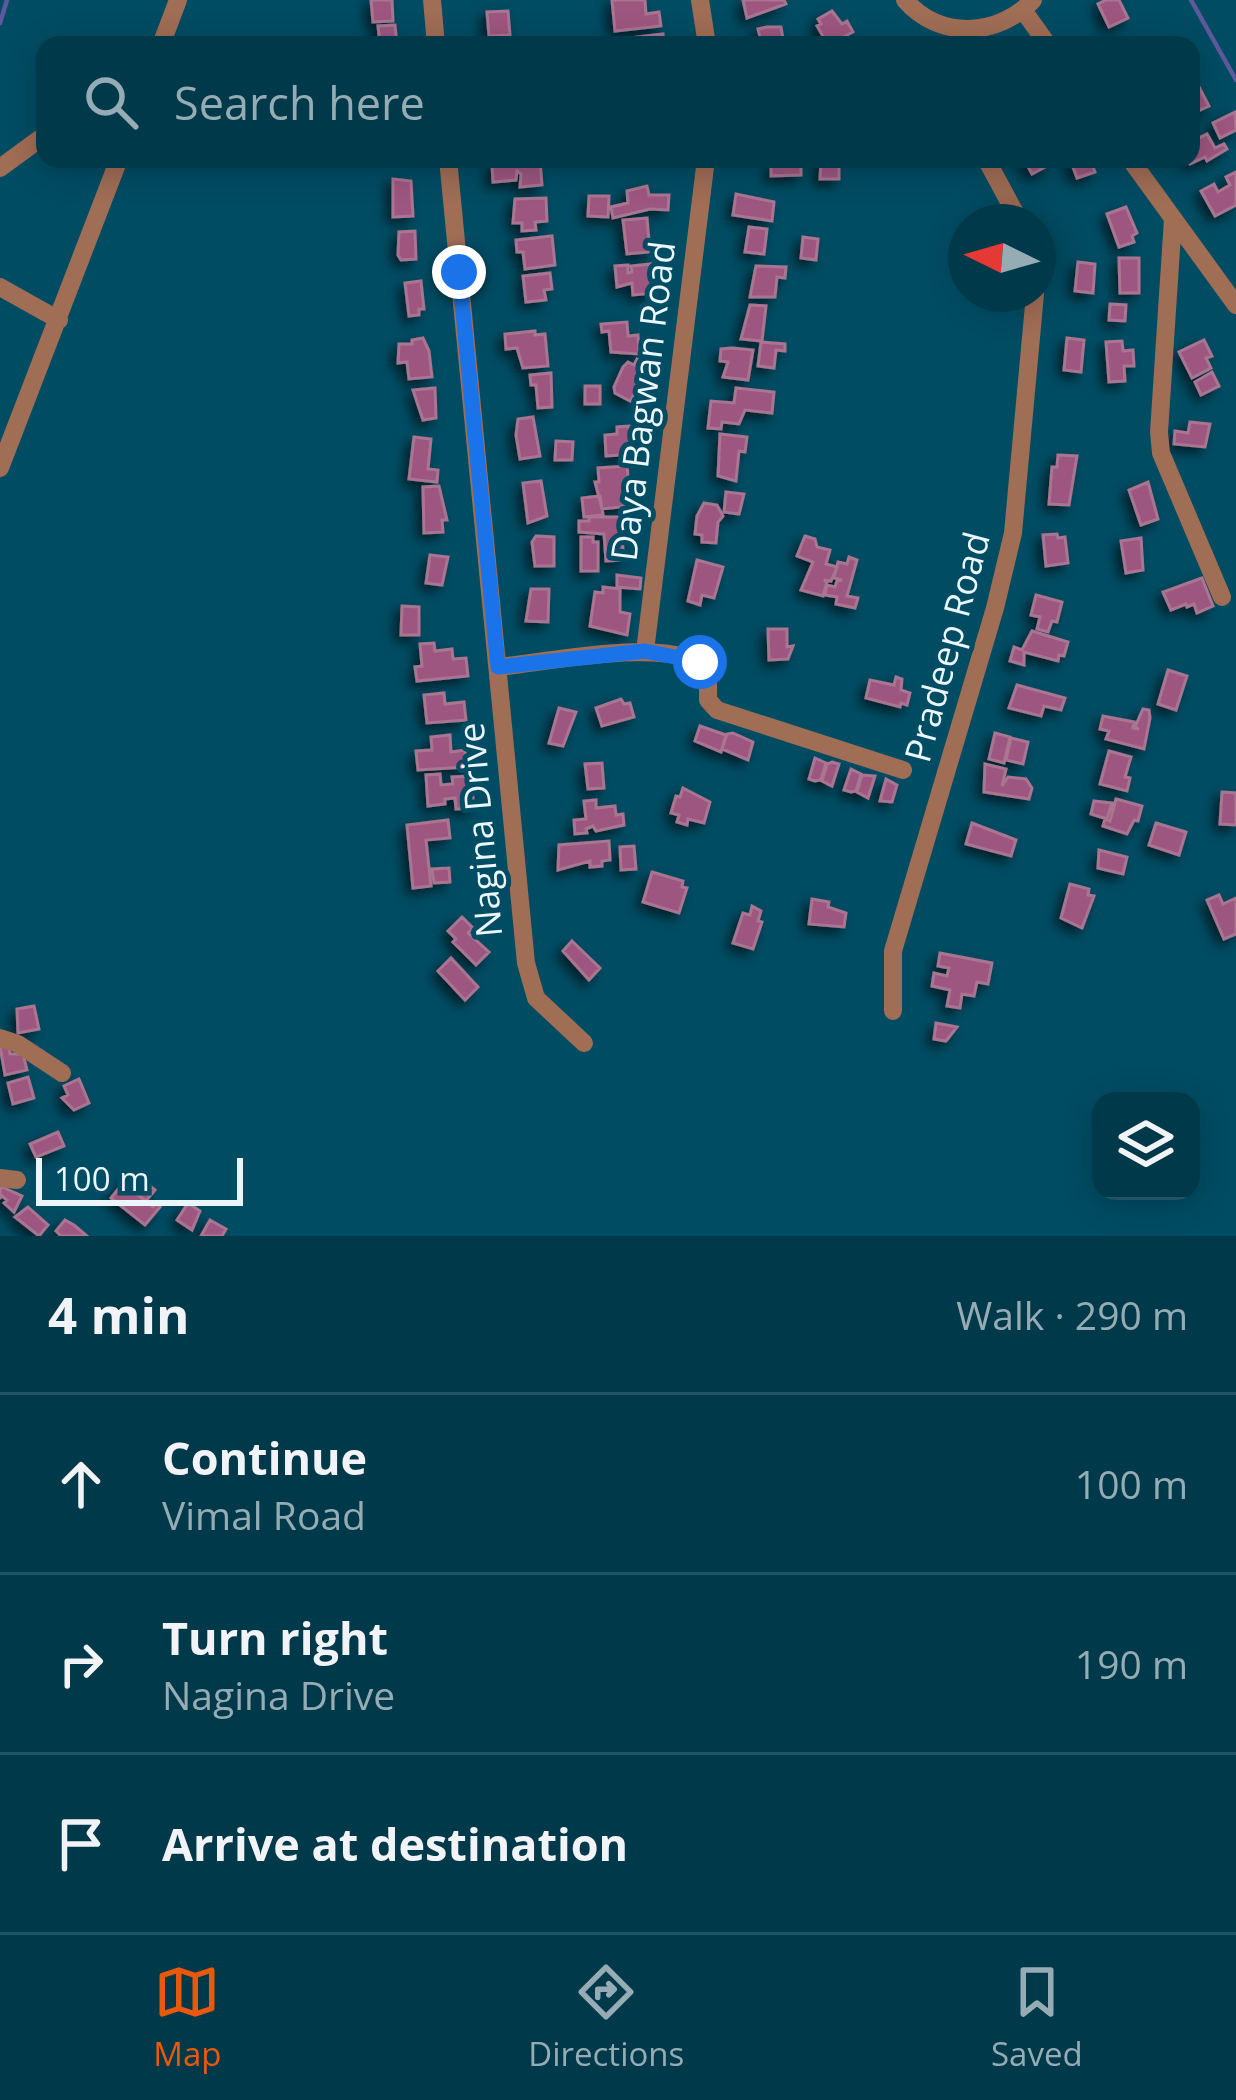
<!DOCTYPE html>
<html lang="en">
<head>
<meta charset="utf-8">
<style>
  :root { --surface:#00394a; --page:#0a4051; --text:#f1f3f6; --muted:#95acb5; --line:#225362; --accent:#ea580c }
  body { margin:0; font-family:"Open Sans",sans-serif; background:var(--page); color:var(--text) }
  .controls { position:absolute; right:36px; bottom:36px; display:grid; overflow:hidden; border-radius:24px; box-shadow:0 6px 30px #0003 }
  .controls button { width:108px; height:108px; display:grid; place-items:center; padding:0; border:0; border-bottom:3px solid var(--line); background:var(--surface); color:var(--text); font:60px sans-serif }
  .compass { position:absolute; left:948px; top:204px; width:108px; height:108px; border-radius:50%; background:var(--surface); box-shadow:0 6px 30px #0003; rotate:275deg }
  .scale { position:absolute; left:36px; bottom:30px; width:207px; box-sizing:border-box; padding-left:12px; border:6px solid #eaf6fc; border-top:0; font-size:33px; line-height:42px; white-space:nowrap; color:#eaf6fc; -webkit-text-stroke:9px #004c63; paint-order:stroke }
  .stop { position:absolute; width:36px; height:36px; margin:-27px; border:9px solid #1a73e8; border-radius:50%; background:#fff }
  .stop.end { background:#1a73e8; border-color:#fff; box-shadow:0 3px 12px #0008 }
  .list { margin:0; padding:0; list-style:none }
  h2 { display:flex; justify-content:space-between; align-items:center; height:156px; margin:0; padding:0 48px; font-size:51px }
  h2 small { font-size:39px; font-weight:400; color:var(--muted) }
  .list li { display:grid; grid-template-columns:78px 1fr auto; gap:36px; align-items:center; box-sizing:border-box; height:180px; padding:0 48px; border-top:3px solid var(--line) }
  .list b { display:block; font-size:45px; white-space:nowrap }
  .list p { margin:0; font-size:39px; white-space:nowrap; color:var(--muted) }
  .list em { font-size:39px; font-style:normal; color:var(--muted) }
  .icon { flex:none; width:66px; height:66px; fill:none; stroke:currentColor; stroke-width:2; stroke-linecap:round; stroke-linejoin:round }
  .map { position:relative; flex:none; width:1236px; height:1236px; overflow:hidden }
  .search { position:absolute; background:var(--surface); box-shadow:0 6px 30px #0003; left:36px; right:36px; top:36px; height:132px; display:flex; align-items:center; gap:30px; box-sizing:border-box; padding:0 42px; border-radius:24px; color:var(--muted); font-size:45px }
  .sheet { height:696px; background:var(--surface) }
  nav { display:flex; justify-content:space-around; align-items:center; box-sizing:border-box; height:168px; border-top:3px solid var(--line); background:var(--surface); font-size:33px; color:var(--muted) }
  nav a { display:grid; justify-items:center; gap:6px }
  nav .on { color:var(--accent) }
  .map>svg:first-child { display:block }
</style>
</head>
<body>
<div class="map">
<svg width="1236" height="1236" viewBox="0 0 1236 1236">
  <defs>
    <filter id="shadow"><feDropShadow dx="-5.5" dy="5.5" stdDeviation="6" flood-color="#0009"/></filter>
  </defs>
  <rect width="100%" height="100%" fill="#004c63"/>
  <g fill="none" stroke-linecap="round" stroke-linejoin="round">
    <!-- stream -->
    <path stroke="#5e599c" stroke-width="4.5" d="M1191 0 1236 80
      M0 23 7 0"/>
  </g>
  <!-- building -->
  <path fill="#9d577f" stroke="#a97591" stroke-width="3" filter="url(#shadow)" d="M371 0H392L393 21 373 22Z
    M612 0H645L646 14 659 12 661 26 615 31Z
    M743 0H784L786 4 747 18Z
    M1106 0H1119L1128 18 1109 27 1098 4Z
    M508 11 510 35 489 36 487 12Z
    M832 11 842 24 847 21 853 32 828 45 817 26 821 24 818 19Z
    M395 25 397 45H380L378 26Z
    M767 27H781L784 45H762L758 29Z
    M663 34 664 45H629V38Z
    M1199 87 1209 106 1196 112 1191 92Z
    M1235 112 1236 130 1220 138 1213 123Z
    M1207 134 1215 148 1224 144 1227 149 1207 161 1205 157 1190 164 1185 159H1191V142Z
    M780 159H801V175L771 176V165H779Z
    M821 159H839V179H820Z
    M1024 159H1045L1049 165 1032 174Z
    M1070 159H1090L1095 172 1077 178Z
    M540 160 542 185 520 187 521 174 517 171 516 180 493 182 492 164Z
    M1236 172V205L1215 216 1201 191 1214 184 1218 192 1230 185 1226 177Z
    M393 179 411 181 413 216 393 217Z
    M647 186 649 195H669L668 210 650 209 613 218 611 207 628 203 627 191Z
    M736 194 774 202 772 221 733 215Z
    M589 196H609L608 217 588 216Z
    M546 198 547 221 535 222 536 230 522 231V223H513L515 199Z
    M1126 207 1137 233 1132 236 1134 242 1119 247 1107 214Z
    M647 218 650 252 627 254 623 220Z
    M749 227 767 229 764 254 745 252Z
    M415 231 416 259 401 260 398 255 399 232Z
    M552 236 555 265 525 269 523 252H517L516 240Z
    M803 237 818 239 816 260 801 258Z
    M1119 258H1139V293H1120Z
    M1078 262 1095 264 1093 293 1075 291Z
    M651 264 656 293 633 295 632 283 617 287 615 266 628 265V273L632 272 631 266Z
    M756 266 786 267 785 278 777 277 775 297H750Z
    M550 273 552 289 544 290 546 300 526 302 523 276Z
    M421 281 424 309H419V315L409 316 405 283Z
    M1110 304 1126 305 1125 321 1109 320Z
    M750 305 766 306 762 341 741 339Z
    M627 322 628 336 638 335 639 354 611 352 609 331 602 332 601 324Z
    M535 331V335L545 334 548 366 523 368 517 348 506 349 505 334Z
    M423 338 429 351 432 377 409 379 407 362 398 363 399 344H412V340Z
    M1067 338 1084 340 1081 372 1064 370Z
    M1204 340 1212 356 1206 358 1211 368 1192 378 1179 352Z
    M1122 341 1123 351 1133 350 1134 366H1124L1125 381 1109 382 1106 342Z
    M761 342 785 344V351L776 350 774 368 758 366Z
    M732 348 753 350 748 380 723 377 728 362 720 361 721 349Z
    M637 359 650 366 630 401 615 393 614 387 623 367 628 362 634 365Z
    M1212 372 1219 386 1201 395 1195 382Z
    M551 373 552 407 538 408 536 385H531L530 375Z
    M585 386H600V404H585Z
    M435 388 436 418 423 420 413 390Z
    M736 388 774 392 772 413 745 410 739 424 722 422 721 429 708 428 711 401 734 403Z
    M533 417 540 456 520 459 516 435 518 419Z
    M1190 422 1210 424 1205 447 1174 444 1175 431 1188 433Z
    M629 426 630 434 637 433V454L606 456 605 435 617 434V427Z
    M720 434 747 437 745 452 739 451 736 481 718 476Z
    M414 437 431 439 428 469 438 470 437 482 409 479Z
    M556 441 573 442 572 460H555Z
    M1058 455 1077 456 1069 505 1049 504 1052 467H1057Z
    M627 466 631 506 602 509 595 482H599L598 468Z
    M541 481 547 516 528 523 523 483Z
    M1148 482 1158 519 1141 525 1129 490Z
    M439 486 447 520H442L443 532 424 533 423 487Z
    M726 492 744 494 739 514 724 512Z
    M600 496 603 515 584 517 582 498Z
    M704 503 717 505 723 516 718 522 716 543 702 542V535L695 534 697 516Z
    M589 517H620L621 528H626L627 538H622L624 560 606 561 604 534 579 532V521H589Z
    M1057 534 1058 538 1065 537 1068 563 1046 566 1043 535Z
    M536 536 554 537V566H535L532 542Z
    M805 536 815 539 817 547 830 550 826 564 837 567 831 581 824 580 827 582 823 596 801 590 813 562 797 556Z
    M581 537H593V542H598V571H581Z
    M1141 538 1143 570 1126 573 1121 541Z
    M430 555 448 557 442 585 426 583Z
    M849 557 857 560 847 596 858 598 855 608 836 604 837 597 825 595 827 585 835 587 837 581 842 580 834 578 838 562 847 564Z
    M697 560 723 567 714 598 702 595 700 605 688 601Z
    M617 575 641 578 640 589 617 587Z
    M1202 578 1213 606 1197 613 1194 604 1187 607 1186 604 1171 610 1163 592Z
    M603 587 620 589V612L630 614 627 635 590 626 595 592 603 593Z
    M531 589H549L548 622 526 621Z
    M1036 595 1062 602 1057 622 1052 621 1048 632 1037 629 1040 617 1031 615Z
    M402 606 419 607V635H401Z
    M768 629H787V647L793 646 788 659 769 660Z
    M1032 631 1068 642 1064 656 1059 655 1058 661 1024 652V665L1010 661 1014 647 1022 650Z
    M434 643 435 651 452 649 453 659 466 658 468 676 417 681 415 667 422 666 420 644Z
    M1168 670 1187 676 1176 710 1158 704Z
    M896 677 902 679 901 690 910 693 907 705 901 703 900 707 866 698 870 680 894 685Z
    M1017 685 1065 698 1061 710 1044 706 1041 716 1009 708Z
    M444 693 445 704 464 702 466 720 427 723 424 695Z
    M621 699 624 704 630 703 634 717 602 726 596 708Z
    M559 708 576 712 563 746 549 743Z
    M1143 709 1149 710 1150 718 1144 749 1106 739 1109 731 1100 729 1103 716 1134 722 1133 728 1139 729 1135 727Z
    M700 726 726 735 721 752 695 741Z
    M733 733 753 742 748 760 722 749 727 734Z
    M995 733 1010 737 1004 763 989 759Z
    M450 735 451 752 465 750 466 767 418 770 416 751 432 750 431 737Z
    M1011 738 1028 742 1023 764 1006 760Z
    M1109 751 1131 757 1125 777 1130 778 1127 791 1100 784Z
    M815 758 826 763 821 780 815 781 809 779Z
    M832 762 839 764 832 786 822 781 827 764Z
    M602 763 604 788 588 789 585 764Z
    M985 764 1006 769 1002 786 1008 777 1026 779 1032 788 1029 799 984 792Z
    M851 769 861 774 856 791 851 792 844 790Z
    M440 774 441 785 453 784 452 777 471 776 474 808 456 809 455 798 445 799V804L428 806 426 775Z
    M862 775 875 776 868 798 857 792Z
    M886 779 897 785 892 802 880 801Z
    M683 788 710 802 704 823 688 819 687 825 677 822 679 815 671 813 676 796 680 797Z
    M1222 792 1236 793V825L1220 824Z
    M1116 799 1142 806 1138 821 1134 820 1127 834 1103 826 1105 819 1110 821Z
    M596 800V808L615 806 616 815 623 814 624 825 596 831 593 826 586 829 587 833 575 834 574 820 586 819 584 801Z
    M1094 801 1112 803 1107 819 1091 814Z
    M448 820 450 838 426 840 431 886 413 888 407 825Z
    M972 823 1016 840 1011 856 966 844Z
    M1156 823 1186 832 1179 855 1149 845Z
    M609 841 610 860 602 861V866L590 867V861L558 870 559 845Z
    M634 846 636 869 621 870 620 847Z
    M1099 850 1127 857 1123 874 1098 868Z
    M449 868 450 882 434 883 432 869Z
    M652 872 683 881 682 887 687 888 679 913 643 902Z
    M1070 884 1089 889 1088 895 1094 896 1082 928 1061 918Z
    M1219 895 1223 904 1236 898V934L1224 939 1207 900Z
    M812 899 829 902 828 907 846 913 844 927 809 924Z
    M752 906 761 911 758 921 762 922 753 949 733 943 743 913 750 915Z
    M462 917 473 928 468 933 489 952 476 965 453 942 456 939 448 931Z
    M572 941 600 968 589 980 563 951Z
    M940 953 992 963 988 984 977 982 974 996 962 994 960 1008 947 1006 950 990 932 986 934 973 947 976 949 968 938 966Z
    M451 958 478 987 465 1000 438 971Z
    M34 1006 39 1029 18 1033 17 1009Z
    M936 1023 957 1027 946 1041 934 1039Z
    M8 1044 10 1054H23L27 1070 5 1075 0 1046Z
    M28 1077 34 1098 13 1104 8 1083Z
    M79 1079 89 1103 74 1110 62 1098 68 1095 64 1086Z
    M58 1132 64 1146 36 1157 30 1144Z
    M135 1174 155 1190 146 1201 126 1185Z
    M123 1183 153 1207 156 1204 160 1207 145 1225 111 1198Z
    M0 1186 22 1196 14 1212 4 1203 7 1200 2 1196 0 1198Z
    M188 1203 200 1211 192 1230 177 1220Z
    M28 1207 48 1225 39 1236 15 1217Z
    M65 1220 74 1225 87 1236H61L56 1231Z
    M210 1220 226 1229 222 1236H201Z"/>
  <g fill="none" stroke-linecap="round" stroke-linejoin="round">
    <!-- minor -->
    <path stroke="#a06d55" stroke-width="18" d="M432 0 436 45
      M700 0 707 45
      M905 0C940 40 998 37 1033 0
      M1023 10 1048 45
      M161 45 178 0
      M448 159 526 963 536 998 584 1043
      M986 159 1020 222
      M1130 159 1236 305
      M0 168 45 135
      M1173 219 1159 432 1161 453 1222 597
      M0 287 59 320
      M0 468 119 159
      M645 651 706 159
      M498 667C542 663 679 634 708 670V700L717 710 903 770
      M893 1011V951L995 608 1013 533 1035 294
      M0 1038 18 1044 62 1073
      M0 1178 17 1180"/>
  </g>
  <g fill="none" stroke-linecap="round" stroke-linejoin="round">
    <!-- route -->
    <path stroke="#1a73e8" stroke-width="15" d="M459 272 498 667 645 651 700 662"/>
  </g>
  <g text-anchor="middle" stroke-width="10" stroke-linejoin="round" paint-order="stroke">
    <!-- street labels -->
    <g font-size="36" fill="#eaf6fc" stroke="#004c63">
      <text transform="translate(643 401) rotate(-83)" y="13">Daya Bagwan Road</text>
      <text transform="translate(947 647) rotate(-75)" y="13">Pradeep Road</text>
      <text transform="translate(480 830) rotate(-95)" y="13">Nagina Drive</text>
    </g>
  </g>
</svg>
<div class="controls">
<button><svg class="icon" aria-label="layers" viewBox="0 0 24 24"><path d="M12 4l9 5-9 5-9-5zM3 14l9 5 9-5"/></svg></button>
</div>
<svg class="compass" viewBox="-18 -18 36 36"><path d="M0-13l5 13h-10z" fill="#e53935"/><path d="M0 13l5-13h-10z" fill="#95acb5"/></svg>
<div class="scale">100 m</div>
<div class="stop" style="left:700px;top:662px"></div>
<div class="stop end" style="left:459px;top:272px"></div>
<div class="search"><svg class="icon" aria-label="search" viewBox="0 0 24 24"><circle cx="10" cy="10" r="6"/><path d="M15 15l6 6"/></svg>Search here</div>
</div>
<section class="sheet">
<h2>4 min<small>Walk · 290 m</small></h2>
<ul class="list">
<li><svg class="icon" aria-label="ahead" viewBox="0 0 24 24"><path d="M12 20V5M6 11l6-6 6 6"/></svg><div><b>Continue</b><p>Vimal Road</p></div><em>100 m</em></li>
<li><svg class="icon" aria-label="right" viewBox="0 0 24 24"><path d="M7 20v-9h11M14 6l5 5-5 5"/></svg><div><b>Turn right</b><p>Nagina Drive</p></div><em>190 m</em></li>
<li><svg class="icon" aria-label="arrive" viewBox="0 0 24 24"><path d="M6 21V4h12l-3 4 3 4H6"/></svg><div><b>Arrive at destination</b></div></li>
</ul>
</section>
<nav>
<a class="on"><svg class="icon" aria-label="map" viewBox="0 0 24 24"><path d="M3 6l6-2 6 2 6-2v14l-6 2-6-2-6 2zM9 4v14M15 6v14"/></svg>Map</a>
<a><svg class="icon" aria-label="directions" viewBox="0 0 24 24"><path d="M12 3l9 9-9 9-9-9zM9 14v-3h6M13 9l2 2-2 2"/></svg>Directions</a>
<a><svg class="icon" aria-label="saved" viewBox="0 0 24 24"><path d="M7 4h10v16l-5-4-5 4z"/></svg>Saved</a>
</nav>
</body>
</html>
